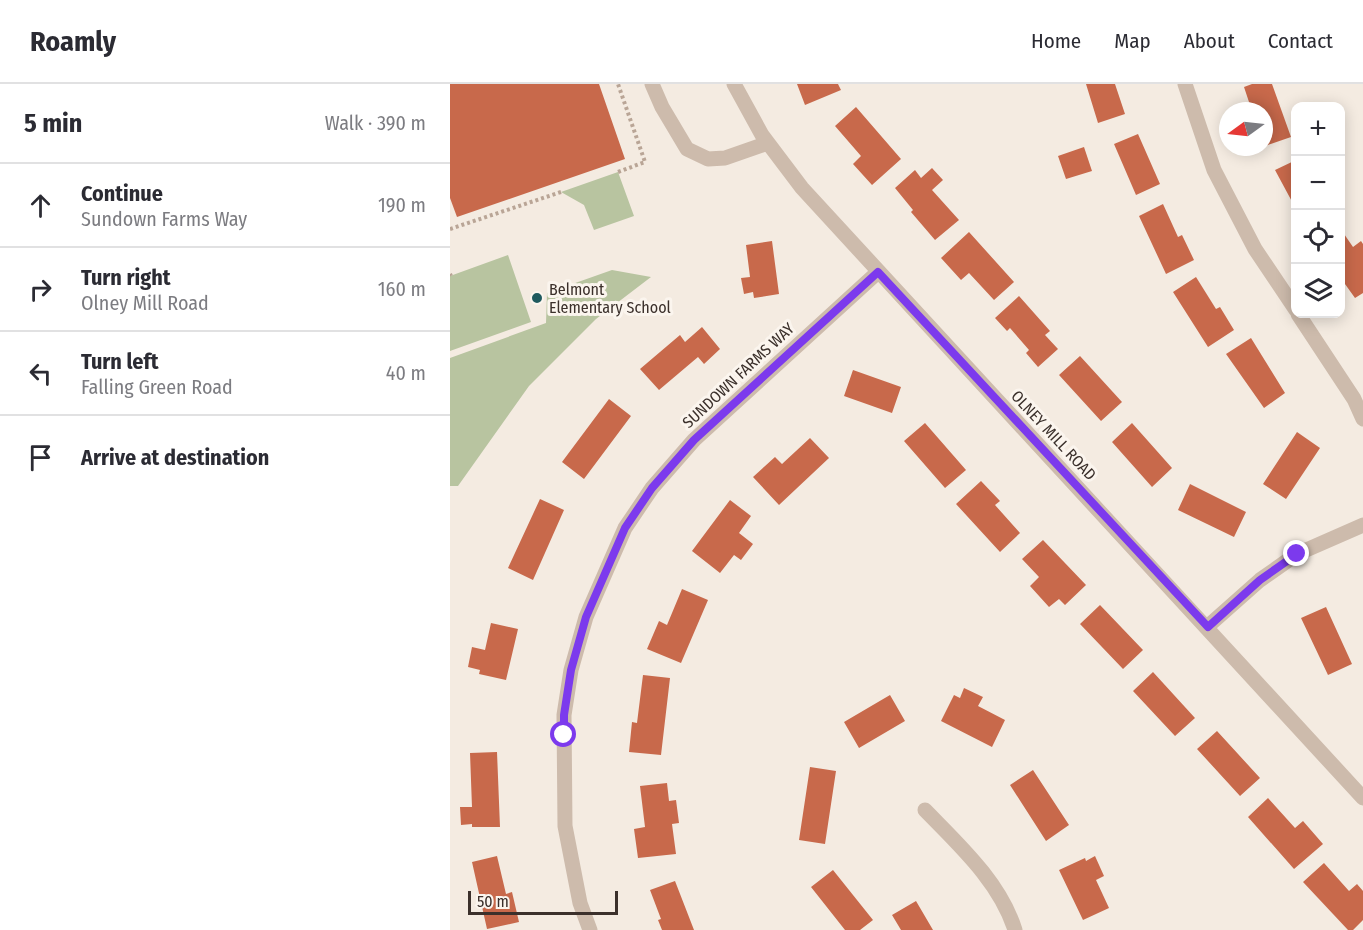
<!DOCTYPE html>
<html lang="en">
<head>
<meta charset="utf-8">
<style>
  :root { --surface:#fff; --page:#f7f7f7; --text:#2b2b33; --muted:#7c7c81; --line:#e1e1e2 }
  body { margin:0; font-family:"Fira Sans Condensed",sans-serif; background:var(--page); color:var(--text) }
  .controls { position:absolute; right:18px; top:18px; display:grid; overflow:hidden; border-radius:12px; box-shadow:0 3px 15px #0003 }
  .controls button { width:54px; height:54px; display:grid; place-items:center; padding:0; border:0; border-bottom:2px solid var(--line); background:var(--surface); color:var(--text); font:30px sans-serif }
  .compass { position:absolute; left:769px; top:18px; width:54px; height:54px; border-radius:50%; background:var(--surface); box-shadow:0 3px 15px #0003; rotate:255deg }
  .scale { position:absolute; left:18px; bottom:15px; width:150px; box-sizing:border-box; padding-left:6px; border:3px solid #3b302b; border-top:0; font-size:16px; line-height:21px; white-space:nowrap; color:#3b302b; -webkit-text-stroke:4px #fbf5ee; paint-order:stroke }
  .stop { position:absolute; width:18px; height:18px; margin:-14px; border:4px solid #7c3aed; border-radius:50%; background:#fff }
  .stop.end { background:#7c3aed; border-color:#fff; box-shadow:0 2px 6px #0008 }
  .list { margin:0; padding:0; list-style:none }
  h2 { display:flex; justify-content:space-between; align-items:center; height:78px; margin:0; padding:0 24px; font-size:26px }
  h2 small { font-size:20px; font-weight:400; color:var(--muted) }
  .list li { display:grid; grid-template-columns:39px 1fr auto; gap:18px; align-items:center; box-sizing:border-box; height:84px; padding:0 24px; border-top:2px solid var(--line) }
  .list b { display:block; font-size:22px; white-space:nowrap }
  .list p { margin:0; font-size:20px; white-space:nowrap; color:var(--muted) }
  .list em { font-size:20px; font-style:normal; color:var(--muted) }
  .icon { flex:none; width:33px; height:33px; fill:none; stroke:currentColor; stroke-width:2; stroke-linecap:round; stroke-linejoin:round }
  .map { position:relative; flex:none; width:913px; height:846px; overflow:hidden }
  header { display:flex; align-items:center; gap:36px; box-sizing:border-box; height:84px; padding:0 30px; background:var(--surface); border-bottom:2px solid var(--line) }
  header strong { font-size:28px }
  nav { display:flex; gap:33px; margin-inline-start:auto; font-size:21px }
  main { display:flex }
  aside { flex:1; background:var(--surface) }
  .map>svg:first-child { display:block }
</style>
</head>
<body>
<header>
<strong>Roamly</strong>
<nav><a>Home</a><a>Map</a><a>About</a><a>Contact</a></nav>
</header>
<main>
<aside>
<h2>5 min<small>Walk · 390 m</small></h2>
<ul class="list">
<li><svg class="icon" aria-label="ahead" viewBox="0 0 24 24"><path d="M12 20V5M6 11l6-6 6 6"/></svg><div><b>Continue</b><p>Sundown Farms Way</p></div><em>190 m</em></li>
<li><svg class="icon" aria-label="right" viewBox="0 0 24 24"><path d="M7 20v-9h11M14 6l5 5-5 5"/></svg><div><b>Turn right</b><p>Olney Mill Road</p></div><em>160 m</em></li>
<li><svg class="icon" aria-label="left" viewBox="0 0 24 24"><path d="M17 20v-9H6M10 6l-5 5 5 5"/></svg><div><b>Turn left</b><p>Falling Green Road</p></div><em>40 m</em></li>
<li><svg class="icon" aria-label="arrive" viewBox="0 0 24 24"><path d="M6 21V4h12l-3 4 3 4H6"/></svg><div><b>Arrive at destination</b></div></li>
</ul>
</aside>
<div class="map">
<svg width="913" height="846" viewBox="0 0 913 846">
  <rect width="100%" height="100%" fill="#f4ebe1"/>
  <!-- green -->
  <path fill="#b8c4a0" d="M168 88 184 132 144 146 134 121 111 108Z
    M58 171 81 238 0 267V192Z
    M162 186 201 193 146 235 79 302 8 402H0V274L96 239 97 209Z"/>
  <!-- building -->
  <path fill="#c8694b" d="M0 0H149L175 75 7 133 0 114Z
    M347 0H388L391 6 355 21Z
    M636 0H665L675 30 648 39Z
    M802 0H822L841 53 815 62 814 27H802L794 3Z
    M406 23 451 75 422 101 403 80 411 72 385 42Z
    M688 50 710 100 686 111 664 60Z
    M634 63 642 87 616 95 608 72Z
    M846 76V125L825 86Z
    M482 84 493 96 482 106 509 136 485 156 461 128 463 126 445 104 465 86 471 94Z
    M713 120 728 153 732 151 744 176 716 190 689 132Z
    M892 147 903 163 911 157 913 160V209L905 214 890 193V148Z
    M519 148 564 198 544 216 519 189 511 196 491 174Z
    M322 157 329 210 304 214 303 208 294 210 291 194 300 193 296 161Z
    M746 193 766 225 770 223 784 246 758 263 723 208Z
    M569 212 600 247 595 251 608 265 588 283 576 269 579 266 560 244 557 247 545 234Z
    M252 243 270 265 254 280 248 273 209 306 190 285 230 251 235 258Z
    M801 254 835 309 814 324 776 270Z
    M630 272 672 318 651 337 609 291Z
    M403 286 451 303 442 329 394 312Z
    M159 315 181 332 134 395 112 378Z
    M475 339 516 386 495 404 454 357Z
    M682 339 722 384 702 403 662 358Z
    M847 348 870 364 836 415 813 400Z
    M360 354 379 374 329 421 303 393 325 373 332 380Z
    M531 397 550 417 545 421 570 449 550 468 506 420Z
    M740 400 796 428 784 453 728 426Z
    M90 415 114 426 83 496 58 484Z
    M280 416 301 432 289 449 303 460 291 476 284 471 270 489 242 467Z
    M593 456 636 501 615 521 609 515 599 523 580 502 589 493 572 475Z
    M232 505 258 516 231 579 197 565 209 537 217 541Z
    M650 521 693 566 673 585 630 540Z
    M876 523 902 580 878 591 851 534Z
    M41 539 68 545 56 596 29 590 30 586 18 583 22 563 35 566Z
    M703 588 745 634 725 652 683 607Z
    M193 591 220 594 211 671 179 668 182 638 187 639Z
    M514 604 533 613 528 622 555 636 542 663 491 637 504 611 510 614Z
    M440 611 455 637 409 664 394 638Z
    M767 647 810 694 790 712 747 665Z
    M47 668 50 743H22V740L11 741 10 723H22L20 669Z
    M360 683 386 687 375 760 349 756Z
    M583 686 619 741 596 757 560 701Z
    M217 699 219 717 226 716 229 739 222 740 226 770 188 774 184 745 195 743 190 702Z
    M818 714 845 744 853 737 873 760 844 785 798 733Z
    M47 772 56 810 62 808 69 838 37 845 22 778Z
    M645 772 654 792 646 796 659 824 633 836 609 786 635 774 636 777Z
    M874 779 899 807 907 800 913 807V836L903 846H898L853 798Z
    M383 786 423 836 410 846H395L361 803Z
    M225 797 244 846H212L208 836 211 835 200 806Z
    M466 817 483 846H451L442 831Z"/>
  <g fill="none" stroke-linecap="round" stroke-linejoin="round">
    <!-- path -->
    <path stroke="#b9a596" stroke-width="4" stroke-dasharray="3 3" stroke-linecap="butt" d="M168 88 195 78 168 0
      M0 145 111 108
      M0 190 1 192"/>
    <!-- minor -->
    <path stroke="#cdbbac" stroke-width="15" d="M202 0 212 23 237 65 258 75 275 74 318 59
      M284 0 312 51 352 104 913 714
      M735 0 764 86 805 165 846 226
      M848 230 904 315 913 335
      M757 543 810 496 847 470 913 441
      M475 726C509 761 550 798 565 846
      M140 846 130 819 115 742 114 631 121 586 136 533 175 444 202 404 244 356 428 188"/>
  </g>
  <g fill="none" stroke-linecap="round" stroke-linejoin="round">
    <!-- route -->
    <path stroke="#7c3aed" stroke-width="8" d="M114 651V631L121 586 136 533 175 444 202 404 244 356 428 188 758 543 810 496 847 470"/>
  </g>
  <!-- markers -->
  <circle fill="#1f5a5e" stroke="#fbf5ee" stroke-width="2" cx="87" cy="214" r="6"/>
  <g text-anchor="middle" stroke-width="6" stroke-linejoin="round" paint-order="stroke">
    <!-- poi labels -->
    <g font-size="16" fill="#3b302b" stroke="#fbf5ee" text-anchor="start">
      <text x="99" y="211">Belmont<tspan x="99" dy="18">Elementary School</tspan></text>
    </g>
    <!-- street labels -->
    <g font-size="16" fill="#3b302b" stroke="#fbf5ee">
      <text transform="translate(288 291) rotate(-43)" y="6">SUNDOWN FARMS WAY</text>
      <text transform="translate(604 351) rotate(47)" y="6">OLNEY MILL ROAD</text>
    </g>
  </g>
</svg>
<div class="controls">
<button>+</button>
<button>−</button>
<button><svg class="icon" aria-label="locate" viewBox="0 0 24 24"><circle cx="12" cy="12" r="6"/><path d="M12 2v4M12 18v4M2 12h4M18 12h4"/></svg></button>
<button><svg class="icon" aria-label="layers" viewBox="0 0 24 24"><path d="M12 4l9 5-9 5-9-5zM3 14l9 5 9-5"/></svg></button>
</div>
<svg class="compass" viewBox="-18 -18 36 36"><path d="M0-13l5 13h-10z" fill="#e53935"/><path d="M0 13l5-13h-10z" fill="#7c7c81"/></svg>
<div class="scale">50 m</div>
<div class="stop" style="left:114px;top:651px"></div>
<div class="stop end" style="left:847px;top:470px"></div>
</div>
</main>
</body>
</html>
